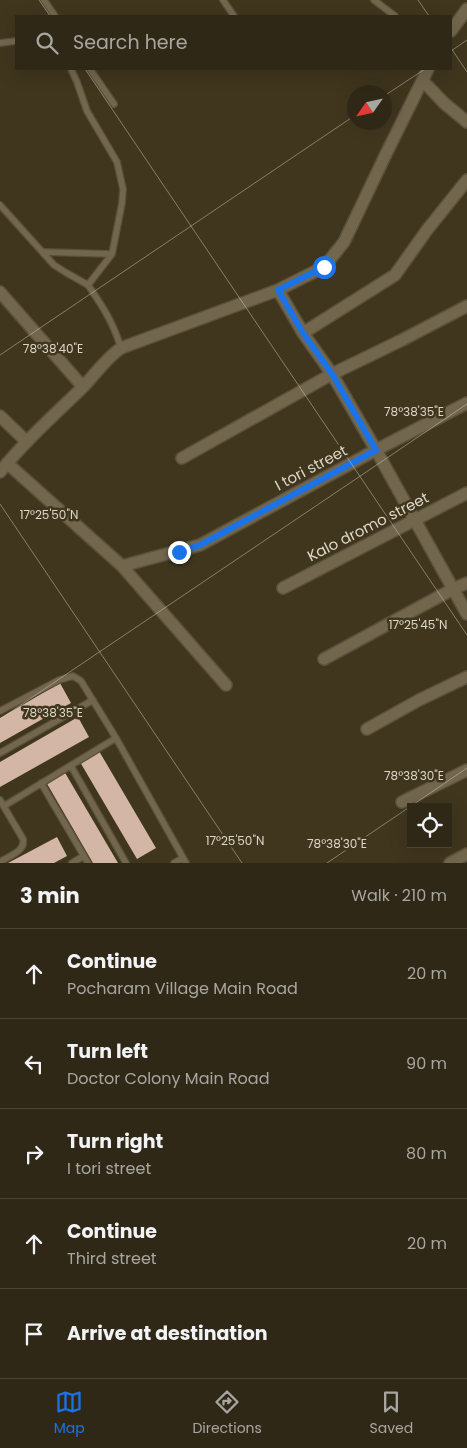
<!DOCTYPE html>
<html lang="en">
<head>
<meta charset="utf-8">
<style>
  :root { --surface:#302816; --page:#3c3423; --text:#f1f3f6; --muted:#a8a6a1; --line:#4b4435; --accent:#1a73e8 }
  body { margin:0; font-family:Poppins,sans-serif; background:var(--page); color:var(--text) }
  .controls { position:absolute; right:15px; bottom:15px; display:grid; overflow:hidden; border-radius:0px; box-shadow:0 5px 20px #0002 }
  .controls button { width:45px; height:45px; display:grid; place-items:center; padding:0; border:0; border-bottom:1px solid var(--line); background:var(--surface); color:var(--text); font:25px sans-serif }
  .compass { position:absolute; left:347px; top:85px; width:45px; height:45px; border-radius:50%; background:var(--surface); box-shadow:0 5px 20px #0002; rotate:236deg }
  .stop { position:absolute; width:15px; height:15px; margin:-11px; border:4px solid #1a73e8; border-radius:50%; background:#fff }
  .stop.end { background:#1a73e8; border-color:#fff; box-shadow:0 1px 5px #0008 }
  .list { margin:0; padding:0; list-style:none }
  h2 { display:flex; justify-content:space-between; align-items:center; height:65px; margin:0; padding:0 20px; font-size:21px }
  h2 small { font-size:16px; font-weight:400; color:var(--muted) }
  .list li { display:grid; grid-template-columns:32px 1fr auto; gap:15px; align-items:center; box-sizing:border-box; height:90px; padding:0 20px; border-top:1px solid var(--line) }
  .list b { display:block; font-size:19px; white-space:nowrap }
  .list p { margin:0; font-size:16px; white-space:nowrap; color:var(--muted) }
  .list em { font-size:16px; font-style:normal; color:var(--muted) }
  .icon { flex:none; width:28px; height:28px; fill:none; stroke:currentColor; stroke-width:2; stroke-linecap:round; stroke-linejoin:round }
  .map { position:relative; flex:none; width:467px; height:863px; overflow:hidden }
  .search { position:absolute; background:var(--surface); box-shadow:0 5px 20px #0002; left:15px; right:15px; top:15px; height:55px; display:flex; align-items:center; gap:12px; box-sizing:border-box; padding:0 18px; border-radius:0px; color:var(--muted); font-size:19px }
  .sheet { height:515px; background:var(--surface) }
  nav { display:flex; justify-content:space-around; align-items:center; box-sizing:border-box; height:70px; border-top:1px solid var(--line); background:var(--surface); font-size:14px; color:var(--muted) }
  nav a { display:grid; justify-items:center; gap:2px }
  nav .on { color:var(--accent) }
  .map>svg:first-child { display:block }
</style>
</head>
<body>
<div class="map">
<svg width="467" height="863" viewBox="0 0 467 863">
  <rect width="100%" height="100%" fill="#40361e"/>
  <!-- building -->
  <path fill="#d3b6a5" d="M60 683 71 703 0 743V718Z
    M78 717 89 737 0 787V762Z
    M99 751 156 848 137 859 80 762Z
    M64 771 118 863H93L46 782Z
    M57 837 67 856 54 863H8Z"/>
  <g fill="none" stroke-linecap="round" stroke-linejoin="round">
    <defs>
      <path id="service" d="M44 0 55 16
        M223 0 234 16
        M374 0 395 16
        M0 43 16 41
        M90 69 114 104
        M0 205 54 265 65 272 88 285 112 254 122 203 123 189 117 162 87 111 77 82 71 69
        M44 252 112 254
        M88 285C103 307 113 322 121 348
        M0 711 59 680 73 676 81 681 116 738 186 863
        M0 753 93 700
        M71 766 126 863
        M41 783 88 863
        M0 800 23 839C26 851 9 856 0 862
        M4 806 116 738
        M72 863 84 856
        M174 863 183 858"/>
      <path id="minor" d="M451 31 467 9
        M423 81 444 103 467 122
        M278 290 303 333 332 374 376 450 467 614
        M0 292 83 387
        M303 333 395 275 427 230 467 180
        M0 416 27 442
        M182 458 332 374 402 340 467 306
        M7 463 122 566 226 685
        M0 472C24 442 53 416 81 389 94 376 105 359 121 348L278 290 324 267 344 242 385 156 428 69
        M122 566 200 545 376 450 467 403
        M283 588 467 493
        M324 659 453 589 467 583
        M367 729 419 700 467 677
        M402 802 467 770
        M450 863 467 854"/>
    </defs>
    <!-- service casing -->
    <use href="#service" stroke="#5a513c" stroke-width="8"/>
    <!-- minor casing -->
    <use href="#minor" stroke="#5a513c" stroke-width="14"/>
    <!-- service -->
    <use href="#service" stroke="#72674d" stroke-width="5.5"/>
    <!-- minor -->
    <use href="#minor" stroke="#72674d" stroke-width="11"/>
  </g>
  <g fill="none" stroke-linecap="round" stroke-linejoin="round">
    <!-- route -->
    <path stroke="#1a73e8" stroke-width="6" d="M179 552 200 545 376 450 332 374 303 333 278 290 324 267"/>
  </g>
  <!-- ticks -->
  <path fill="none" stroke="#ddd7c8" stroke-width="1" stroke-opacity="0.45" d="M39 0 50 16M418 0 429 16M451 48 467 72M451 51 467 40M85 69 467 635M384 96 425 69M0 355 354 116M0 504 242 863M0 719 467 404M327 863 467 768"/>
  <g text-anchor="middle" stroke-width="5" stroke-linejoin="round" paint-order="stroke">
    <!-- street labels -->
    <g font-size="15" fill="#ddd7c8" stroke="#40361e">
      <text transform="translate(311 468) rotate(-28)" y="5">I tori street</text>
      <text transform="translate(368 527) rotate(-27)" y="5">Kalo dromo street</text>
    </g>
  </g>
  <g font-size="12" text-anchor="middle" fill="#ddd7c8" stroke="#40361e" stroke-width="5" stroke-linejoin="round" paint-order="stroke">
    <text x="53" y="353">78°38'40"E</text>
    <text x="414" y="416">78°38'35"E</text>
    <text x="49" y="519">17°25'50"N</text>
    <text x="418" y="629">17°25'45"N</text>
    <text x="53" y="717">78°38'35"E</text>
    <text x="414" y="780">78°38'30"E</text>
    <text x="235" y="845">17°25'50"N</text>
    <text x="337" y="848">78°38'30"E</text>
  </g>
</svg>
<div class="controls">
<button><svg class="icon" aria-label="locate" viewBox="0 0 24 24"><circle cx="12" cy="12" r="6"/><path d="M12 2v4M12 18v4M2 12h4M18 12h4"/></svg></button>
</div>
<svg class="compass" viewBox="-18 -18 36 36"><path d="M0-13l5 13h-10z" fill="#e53935"/><path d="M0 13l5-13h-10z" fill="#a8a6a1"/></svg>
<div class="stop" style="left:324px;top:267px"></div>
<div class="stop end" style="left:179px;top:552px"></div>
<div class="search"><svg class="icon" aria-label="search" viewBox="0 0 24 24"><circle cx="10" cy="10" r="6"/><path d="M15 15l6 6"/></svg>Search here</div>
</div>
<section class="sheet">
<h2>3 min<small>Walk · 210 m</small></h2>
<ul class="list">
<li><svg class="icon" aria-label="ahead" viewBox="0 0 24 24"><path d="M12 20V5M6 11l6-6 6 6"/></svg><div><b>Continue</b><p>Pocharam Village Main Road</p></div><em>20 m</em></li>
<li><svg class="icon" aria-label="left" viewBox="0 0 24 24"><path d="M17 20v-9H6M10 6l-5 5 5 5"/></svg><div><b>Turn left</b><p>Doctor Colony Main Road</p></div><em>90 m</em></li>
<li><svg class="icon" aria-label="right" viewBox="0 0 24 24"><path d="M7 20v-9h11M14 6l5 5-5 5"/></svg><div><b>Turn right</b><p>I tori street</p></div><em>80 m</em></li>
<li><svg class="icon" aria-label="ahead" viewBox="0 0 24 24"><path d="M12 20V5M6 11l6-6 6 6"/></svg><div><b>Continue</b><p>Third street</p></div><em>20 m</em></li>
<li><svg class="icon" aria-label="arrive" viewBox="0 0 24 24"><path d="M6 21V4h12l-3 4 3 4H6"/></svg><div><b>Arrive at destination</b></div></li>
</ul>
</section>
<nav>
<a class="on"><svg class="icon" aria-label="map" viewBox="0 0 24 24"><path d="M3 6l6-2 6 2 6-2v14l-6 2-6-2-6 2zM9 4v14M15 6v14"/></svg>Map</a>
<a><svg class="icon" aria-label="directions" viewBox="0 0 24 24"><path d="M12 3l9 9-9 9-9-9zM9 14v-3h6M13 9l2 2-2 2"/></svg>Directions</a>
<a><svg class="icon" aria-label="saved" viewBox="0 0 24 24"><path d="M7 4h10v16l-5-4-5 4z"/></svg>Saved</a>
</nav>
</body>
</html>
